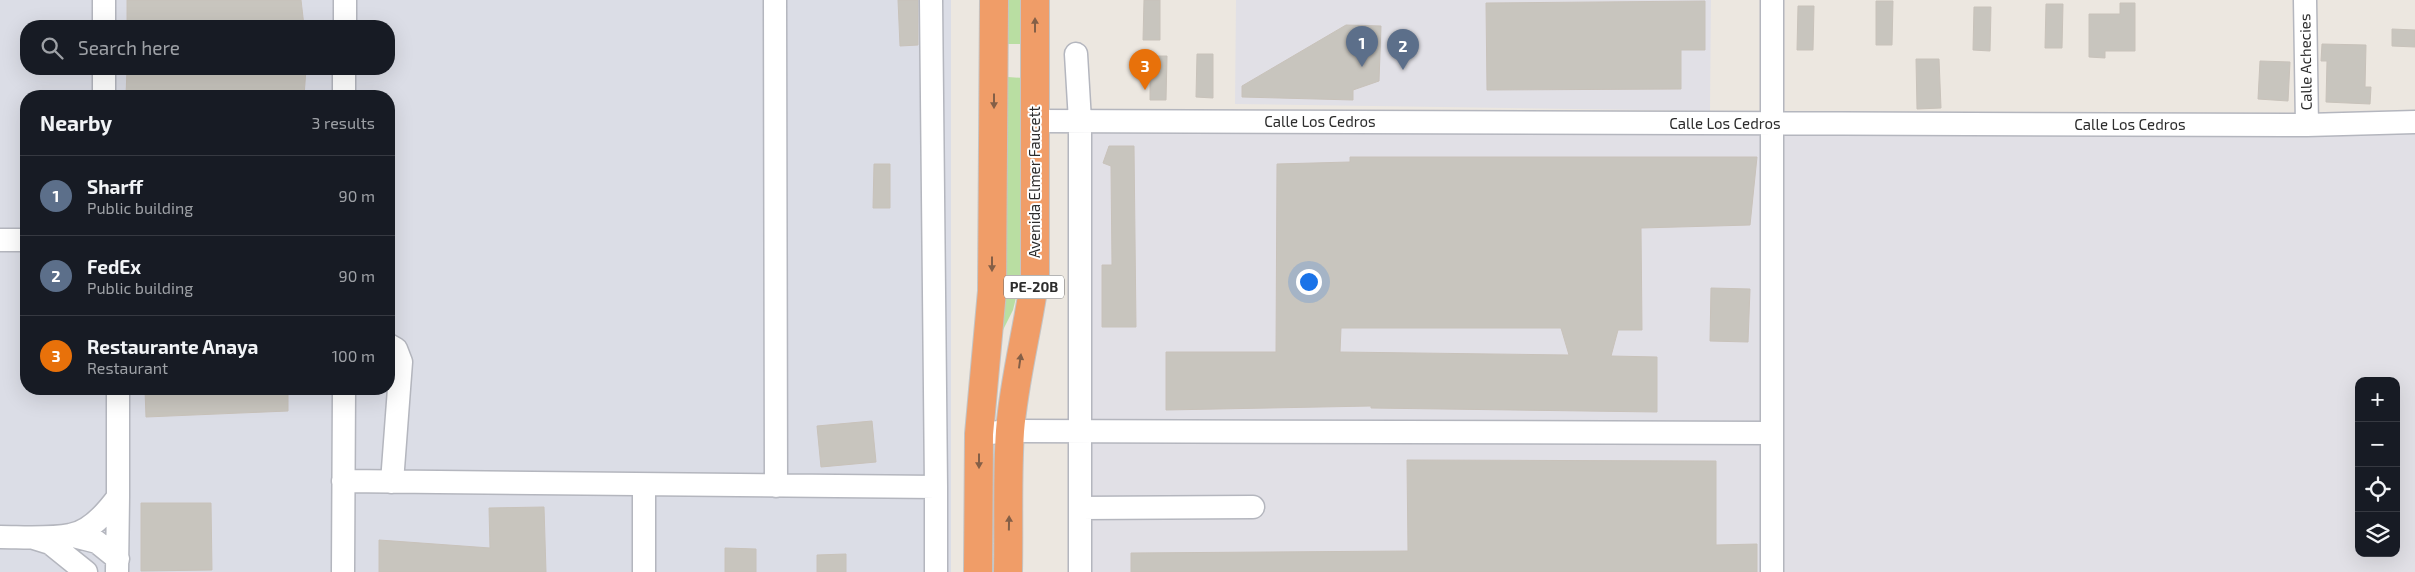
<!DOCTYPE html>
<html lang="en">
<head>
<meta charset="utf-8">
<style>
  :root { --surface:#171b24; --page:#242831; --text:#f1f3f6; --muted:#9ea1a6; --line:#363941; --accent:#7c3aed }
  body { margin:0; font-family:"Exo 2",sans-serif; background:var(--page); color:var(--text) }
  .controls { position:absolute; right:15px; bottom:15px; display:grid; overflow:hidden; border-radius:10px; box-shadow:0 5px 20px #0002 }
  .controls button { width:45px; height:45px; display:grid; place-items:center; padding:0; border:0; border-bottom:1px solid var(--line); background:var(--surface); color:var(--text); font:25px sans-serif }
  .you { position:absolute; left:1308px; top:281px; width:18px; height:18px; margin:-12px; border:4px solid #fff; border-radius:50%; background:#1a73e8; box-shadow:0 0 0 8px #1a73e833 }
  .badge { display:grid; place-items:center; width:32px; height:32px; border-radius:50%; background:var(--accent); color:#fff; font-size:16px; font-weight:700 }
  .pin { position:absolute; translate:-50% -41px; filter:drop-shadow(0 1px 2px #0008) }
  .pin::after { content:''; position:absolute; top:26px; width:18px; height:15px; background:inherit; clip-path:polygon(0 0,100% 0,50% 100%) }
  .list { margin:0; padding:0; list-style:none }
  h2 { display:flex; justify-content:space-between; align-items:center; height:65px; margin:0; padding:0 20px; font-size:21px }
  h2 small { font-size:16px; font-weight:400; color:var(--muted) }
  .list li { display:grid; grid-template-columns:32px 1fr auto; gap:15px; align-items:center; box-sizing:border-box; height:80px; padding:0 20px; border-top:1px solid var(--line) }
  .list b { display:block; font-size:19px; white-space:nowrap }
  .list p { margin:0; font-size:16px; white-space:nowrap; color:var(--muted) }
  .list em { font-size:16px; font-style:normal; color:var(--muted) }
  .icon { flex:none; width:28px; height:28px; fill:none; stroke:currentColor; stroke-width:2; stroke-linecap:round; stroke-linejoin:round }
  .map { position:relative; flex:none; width:2415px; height:572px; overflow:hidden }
  .search { position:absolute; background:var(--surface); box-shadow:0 5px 20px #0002; left:20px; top:20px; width:375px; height:55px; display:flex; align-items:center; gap:12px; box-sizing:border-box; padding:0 18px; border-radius:20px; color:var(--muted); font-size:19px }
  .panel { position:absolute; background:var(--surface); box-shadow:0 5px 20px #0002; left:20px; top:90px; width:375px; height:305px; border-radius:20px }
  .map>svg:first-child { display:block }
</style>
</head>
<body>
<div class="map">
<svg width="2415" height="572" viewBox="0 0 2415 572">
  <rect width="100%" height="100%" fill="#ece7e0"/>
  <!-- industrial -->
  <path fill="#e1e0e6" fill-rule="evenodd" d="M1236 0H1711L1710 111 1235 104Z
    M1083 125 2415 130V572H1084ZM2359 381H2396V553H2359Z"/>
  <!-- airport -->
  <path fill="#dbdde6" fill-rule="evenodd" d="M0 0H951V572H0ZM26 26H389V69H26ZM26 96H389V389H26Z"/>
  <!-- green -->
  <path fill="#b9dea2" d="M1006 0H1025L1026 44H1007Z
    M1008 77 1024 78 1023 269 1013 310 1000 336Z"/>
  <!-- building -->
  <path fill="#c8c5be" stroke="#c8c2ba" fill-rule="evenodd" d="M127 0H301L304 26H127Z
    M898 0H918V45L900 46Z
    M1144 0H1160V40H1143Z
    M1705 1V50H1681V89L1487 90 1486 3Z
    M1876 1H1893L1892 45H1876Z
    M2120 3H2135V51H2105V58L2089 57V14H2120Z
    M2046 4H2063L2062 48H2045Z
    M1798 6H1814L1813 50H1797Z
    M1974 7H1991L1990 51 1973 50Z
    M1346 25 1381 26 1379 81 1353 90V100L1242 97V86Z
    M2392 29 2415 30V47L2392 46Z
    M2322 44 2366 45 2365 87H2371L2370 104 2326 102 2327 61H2321Z
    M1197 54H1213V98L1196 97Z
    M1150 56H1167L1166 100H1150Z
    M1916 59H1939L1941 108 1917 109Z
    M2260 61 2290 62 2288 101 2258 99Z
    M127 69H306L304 96H126Z
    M1109 146H1134L1136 327H1102V265H1112L1111 166 1103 163Z
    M1350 157H1757L1750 225 1641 228 1642 330H1618L1611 356 1657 357V412L1371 408V406L1166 410V352H1276L1277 164 1350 162ZM1341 328H1561L1569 355 1340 352Z
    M874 164H890V208H873Z
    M1711 288 1750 289 1748 342 1710 341Z
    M145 389H288V411L146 417Z
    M872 421 876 462 821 467 817 426Z
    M1407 460 1716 461V545L1757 544V572H1131V553L1408 551Z
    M141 503H211L212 570 141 571Z
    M544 507 546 572H379V540L490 548 489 508Z
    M725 548 756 549V572H725Z
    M846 554V572H817V555Z"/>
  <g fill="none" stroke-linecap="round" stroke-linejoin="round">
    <defs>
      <path id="minor" d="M104 0V26
        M775 0 776 486
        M931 0 936 487
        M2305 0 2307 125
        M345 26V0
        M1076 54 1080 121V572
        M104 69V96
        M344 96V69
        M1035 121 2307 125 2415 122
        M0 240H26
        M389 345 396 349 401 362 392 482
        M979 434 1010 431 1772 433
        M343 481 936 487V572
        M1080 508 1253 507
        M70 535 97 542 118 559
        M0 537C21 537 50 539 70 535 90 532 107 512 118 497V389
        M34 538 50 543 86 572
        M117 572 118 497
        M343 572 344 389
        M644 572V485
        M1772 572V0"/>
      <path id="highway" d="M978 572 979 434 992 291 994 0
        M1008 572C1009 525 1007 478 1010 431 1014 379 1028 329 1035 277V0"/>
    </defs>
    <!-- minor casing -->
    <use href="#minor" stroke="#b4b6be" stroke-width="25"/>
    <!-- highway casing -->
    <use href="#highway" stroke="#c4c4c4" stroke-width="30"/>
    <!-- minor -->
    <use href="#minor" stroke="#fff" stroke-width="22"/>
    <!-- highway -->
    <use href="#highway" stroke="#f09d68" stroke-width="28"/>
  </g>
  <!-- one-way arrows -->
  <defs><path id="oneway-solid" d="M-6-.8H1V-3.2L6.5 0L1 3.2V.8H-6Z" transform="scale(1.25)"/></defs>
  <g fill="#845f47">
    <use href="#oneway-solid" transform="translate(1035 25) rotate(-90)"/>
    <use href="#oneway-solid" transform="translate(994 101) rotate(90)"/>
    <use href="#oneway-solid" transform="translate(992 264) rotate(90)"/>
    <use href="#oneway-solid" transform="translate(1020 361) rotate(-82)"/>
    <use href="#oneway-solid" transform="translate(979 461) rotate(90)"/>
    <use href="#oneway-solid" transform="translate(1009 523) rotate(-89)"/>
  </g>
  <g text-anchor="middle" stroke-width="4" stroke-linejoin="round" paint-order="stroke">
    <!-- shield labels -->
    <rect fill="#fff" stroke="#6b6b6b" stroke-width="1" x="1004" y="275.5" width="60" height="23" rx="4"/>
    <g font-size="14" font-weight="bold" fill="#2c2c2c">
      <text x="1034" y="292">PE-20B</text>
    </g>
    <!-- street labels -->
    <g font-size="15" fill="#2c2c2c" stroke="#fff">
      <text transform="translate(2306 62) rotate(-91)" y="5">Calle Achecies</text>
      <text x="1320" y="127">Calle Los Cedros</text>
      <text x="1725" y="129">Calle Los Cedros</text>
      <text x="2130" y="130">Calle Los Cedros</text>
      <text transform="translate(1035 182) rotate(-90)" y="5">Avenida Elmer Faucett</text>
    </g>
  </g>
</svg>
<div class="controls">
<button>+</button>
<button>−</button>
<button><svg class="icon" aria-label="locate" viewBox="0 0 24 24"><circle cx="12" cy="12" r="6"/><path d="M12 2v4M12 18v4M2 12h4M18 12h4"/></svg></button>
<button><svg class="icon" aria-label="layers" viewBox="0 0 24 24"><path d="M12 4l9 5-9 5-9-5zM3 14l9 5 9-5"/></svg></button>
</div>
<div class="you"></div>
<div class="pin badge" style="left:1362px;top:67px;background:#5c6f8a">1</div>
<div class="pin badge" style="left:1403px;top:70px;background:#5c6f8a">2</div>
<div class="pin badge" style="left:1145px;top:90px;background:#e8710a">3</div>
<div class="search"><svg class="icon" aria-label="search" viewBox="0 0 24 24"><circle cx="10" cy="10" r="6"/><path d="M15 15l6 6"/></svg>Search here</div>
<section class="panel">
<h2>Nearby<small>3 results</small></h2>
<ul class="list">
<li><span class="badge" style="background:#5c6f8a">1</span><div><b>Sharff</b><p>Public building</p></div><em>90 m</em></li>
<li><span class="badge" style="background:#5c6f8a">2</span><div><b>FedEx</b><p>Public building</p></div><em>90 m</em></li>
<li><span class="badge" style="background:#e8710a">3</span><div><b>Restaurante Anaya</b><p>Restaurant</p></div><em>100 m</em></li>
</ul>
</section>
</div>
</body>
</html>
